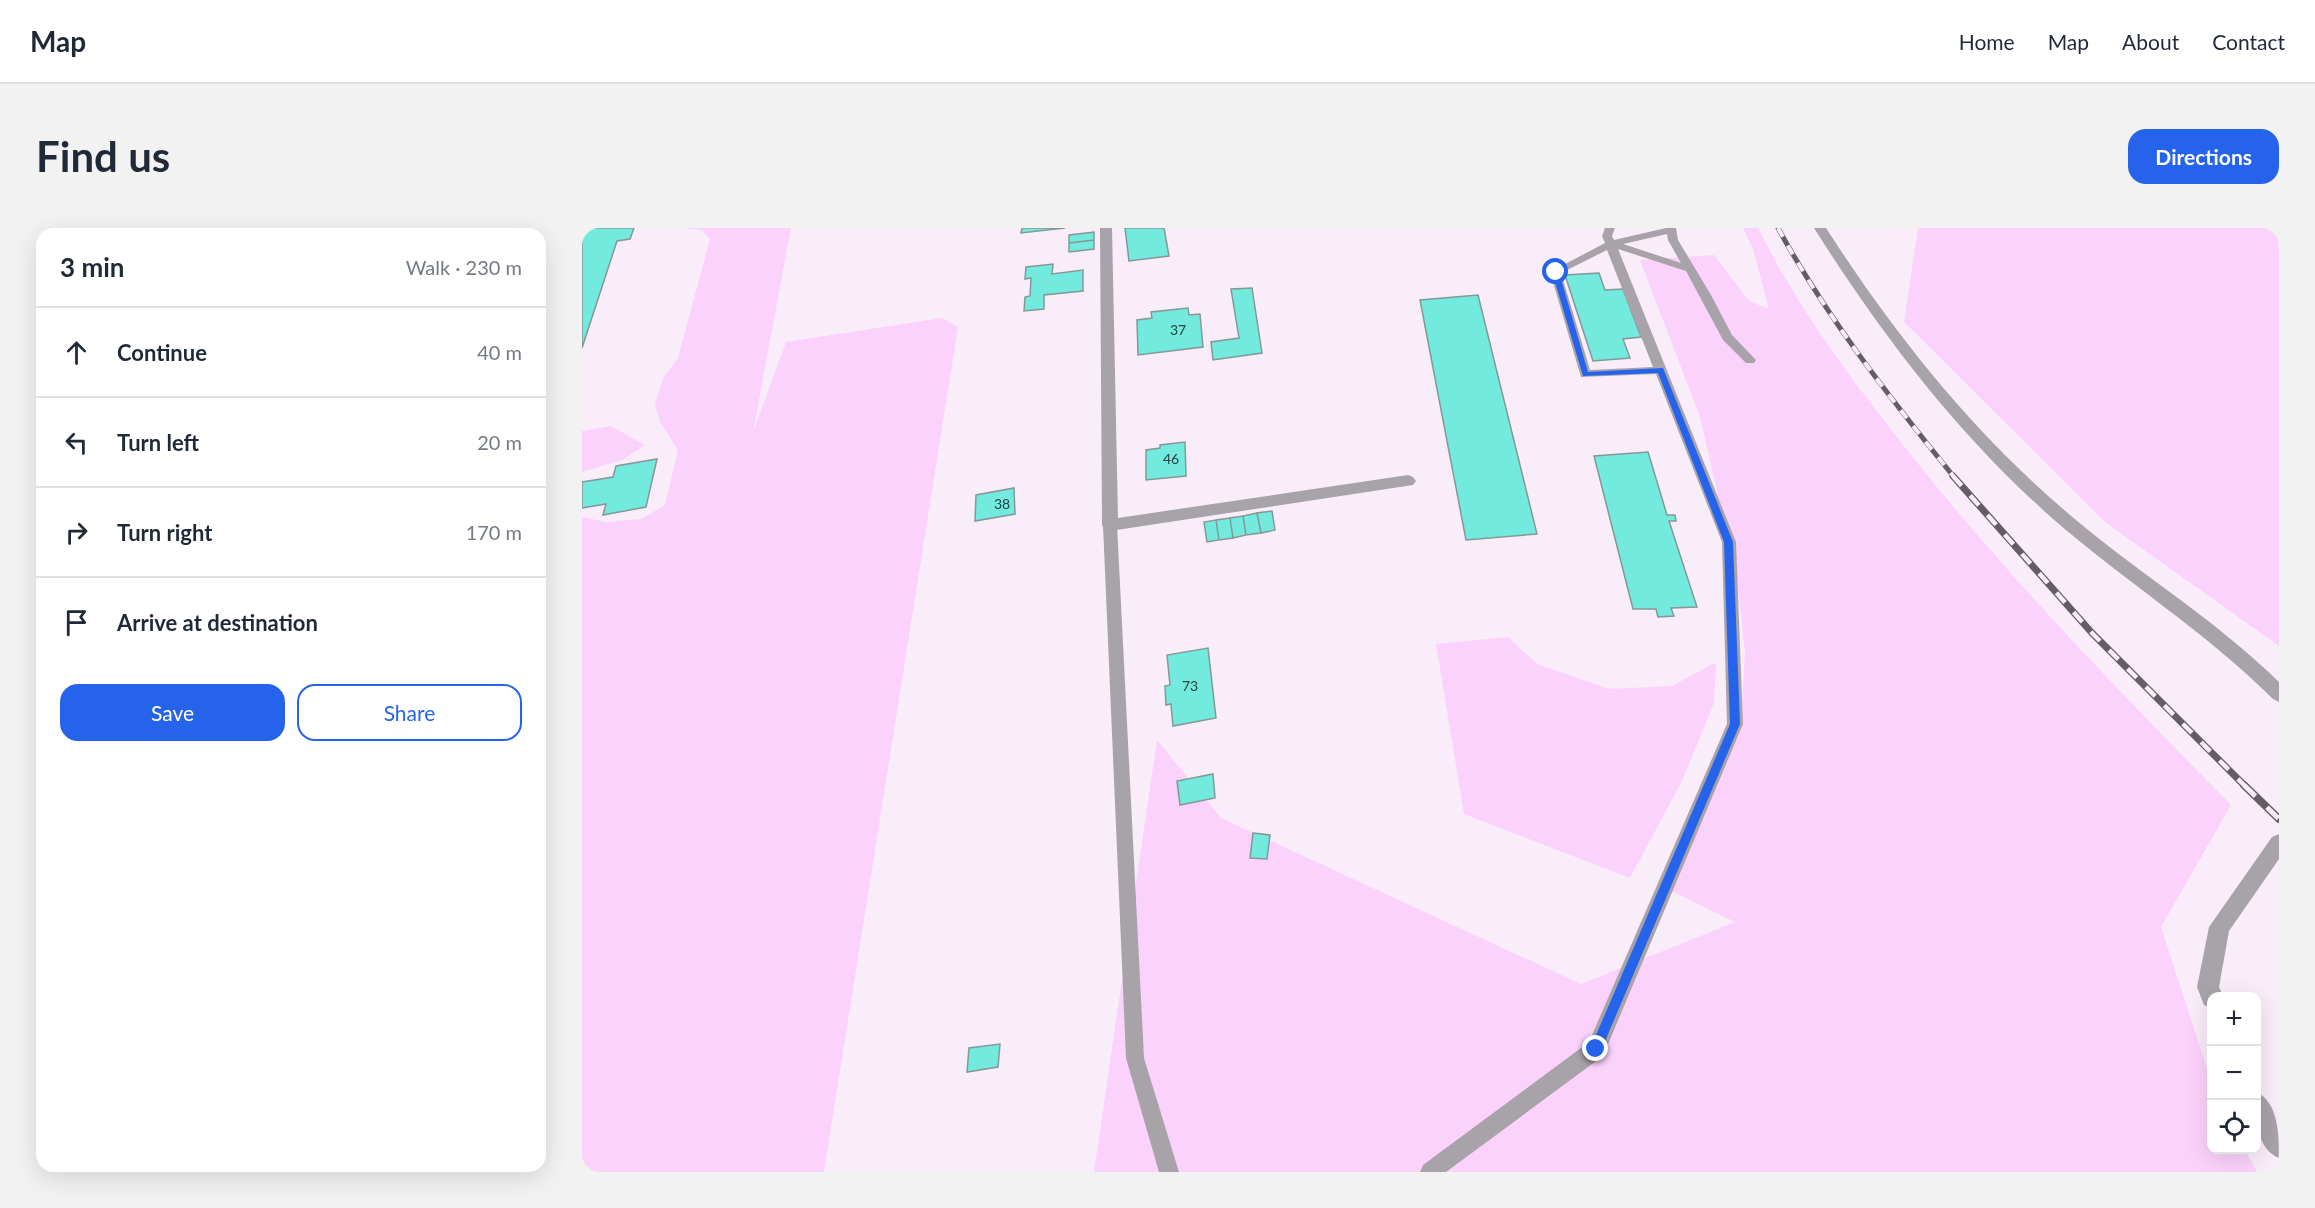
<!DOCTYPE html>
<html lang="en">
<head>
<meta charset="utf-8">
<style>
  :root { --surface:#fff; --page:#f2f2f3; --text:#1f2937; --muted:#747a83; --line:#e0e1e3; --accent:#2563eb }
  body { margin:0; font-family:Lato,sans-serif; background:var(--page); color:var(--text) }
  .controls { position:absolute; right:18px; bottom:18px; display:grid; overflow:hidden; border-radius:12px; box-shadow:0 6px 24px #0002 }
  .controls button { width:54px; height:54px; display:grid; place-items:center; padding:0; border:0; border-bottom:2px solid var(--line); background:var(--surface); color:var(--text); font:30px sans-serif }
  .stop { position:absolute; width:18px; height:18px; margin:-14px; border:4px solid #2563eb; border-radius:50%; background:#fff }
  .stop.end { background:#2563eb; border-color:#fff; box-shadow:0 2px 6px #0008 }
  .list { margin:0; padding:0; list-style:none }
  h2 { display:flex; justify-content:space-between; align-items:center; height:78px; margin:0; padding:0 24px; font-size:26px }
  h2 small { font-size:20px; font-weight:400; color:var(--muted) }
  .list li { display:grid; grid-template-columns:39px 1fr auto; gap:18px; align-items:center; box-sizing:border-box; height:90px; padding:0 24px; border-top:2px solid var(--line) }
  .list b { display:block; font-size:22px; white-space:nowrap }
  .list em { font-size:20px; font-style:normal; color:var(--muted) }
  .actions { display:flex; gap:12px; padding:18px 24px }
  .actions a { flex:1; padding:14px 0; border:2px solid var(--accent); border-radius:18px; text-align:center; font-size:21px; color:var(--accent) }
  .actions .main { background:var(--accent); color:#fff }
  .icon { flex:none; width:33px; height:33px; fill:none; stroke:currentColor; stroke-width:2; stroke-linecap:round; stroke-linejoin:round }
  .map { position:relative; flex:none; width:1697px; height:944px; overflow:hidden; border-radius:18px }
  header { display:flex; align-items:center; gap:36px; box-sizing:border-box; height:84px; padding:0 30px; background:var(--surface); border-bottom:2px solid var(--line) }
  header strong { font-size:28px }
  nav { display:flex; gap:33px; margin-inline-start:auto; font-size:21px }
  .intro { display:flex; align-items:center; justify-content:space-between; box-sizing:border-box; height:144px; padding:0 36px }
  h1 { margin:0; font-size:42px }
  .button { padding:15px 27px; border-radius:18px; background:var(--accent); color:#fff; font-size:21px; font-weight:700 }
  main { display:flex; gap:36px; padding:0 36px }
  aside { flex:1; background:var(--surface); border-radius:18px; box-shadow:0 6px 24px #0002 }
  .map>svg:first-child { display:block }
</style>
</head>
<body>
<header>
<strong>Map</strong>
<nav><a>Home</a><a>Map</a><a>About</a><a>Contact</a></nav>
</header>
<div class="intro"><h1>Find us</h1><a class="button">Directions</a></div>
<main>
<aside>
<h2>3 min<small>Walk · 230 m</small></h2>
<ul class="list">
<li><svg class="icon" aria-label="ahead" viewBox="0 0 24 24"><path d="M12 20V5M6 11l6-6 6 6"/></svg><div><b>Continue</b></div><em>40 m</em></li>
<li><svg class="icon" aria-label="left" viewBox="0 0 24 24"><path d="M17 20v-9H6M10 6l-5 5 5 5"/></svg><div><b>Turn left</b></div><em>20 m</em></li>
<li><svg class="icon" aria-label="right" viewBox="0 0 24 24"><path d="M7 20v-9h11M14 6l5 5-5 5"/></svg><div><b>Turn right</b></div><em>170 m</em></li>
<li><svg class="icon" aria-label="arrive" viewBox="0 0 24 24"><path d="M6 21V4h12l-3 4 3 4H6"/></svg><div><b>Arrive at destination</b></div></li>
</ul>
<div class="actions"><a class="main">Save</a><a>Share</a></div>
</aside>
<div class="map">
<svg width="1697" height="944" viewBox="0 0 1697 944">
  <rect width="100%" height="100%" fill="#f9edfa"/>
  <!-- green -->
  <path fill="#fbd2fc" d="M100 0H209L171 204 204 114 360 90 376 99 242 944H0V289L24 294 59 291 83 277 96 222 78 194 73 177 81 150 96 130 128 11 120 2Z
    M1161 0H1176C1212 73 1261 140 1311 204 1414 337 1531 457 1649 577L1579 699 1629 853 1630 922H1663L1675 944H512L575 512 639 590 999 756 1153 694 1089 663 1159 497 1163 424 1155 351 1118 189 1058 32 1132 27 1167 73 1187 81 1171 21Z
    M1336 0H1697V418L1524 295 1322 94Z
    M29 198 63 217 40 232 0 244V203Z
    M926 409 955 436 1027 461 1090 458 1130 436H1134L1132 475 1101 551 1048 650 882 586 854 416Z"/>
  <!-- building -->
  <path fill="#72eade" stroke="#859895" stroke-width="1.5" d="M0 0H52L48 11 35 13 0 120Z
    M440 0H483L439 5Z
    M543 0H582L587 28 547 33Z
    M512 4V12L487 15V7Z
    M512 12V21L487 24V15Z
    M471 36 470 46 501 42V63L462 67V81L442 83 443 69 448 68 449 50 443 51 444 39Z
    M1017 45 1023 62 1041 61 1059 109 1041 111 1048 130 1011 133 983 47Z
    M670 60 680 125 631 132 629 114 657 110 649 61Z
    M896 67 955 306 884 312 838 72Z
    M606 80 607 87 618 86 621 119 556 127 555 92 570 90 569 84Z
    M603 214 604 248 564 252V222L578 220V217Z
    M1066 224 1085 287H1093L1094 293H1087L1115 379 1089 380 1092 388 1076 389 1074 381H1051L1012 228Z
    M75 231 64 279 21 287 24 276 0 280V254L31 249 34 238Z
    M432 260 433 286 393 293 394 267Z
    M690 283 693 302 679 305 675 285Z
    M675 285 679 305 664 307 661 288Z
    M661 288 664 307 651 310 648 290Z
    M648 290 651 310 637 312 634 292Z
    M634 292 637 312 625 314 622 294Z
    M626 420 634 490 591 498 589 476 584 477 583 458 588 457 585 427Z
    M631 546 633 570 598 577 595 553Z
    M671 605 688 607 685 631 668 630Z
    M418 816 416 839 385 844 387 820Z"/>
  <g fill="none" stroke-linecap="round" stroke-linejoin="round">
    <!-- service -->
    <path fill="#a8a3a8" fill-rule="evenodd" d="M1023 0H1033L1030 8 1032 12 1084 0H1094L1096 12 1129 67 1150 107 1174 132 1172 135H1164L1141 112 1104 43 1036 21 1154 314 1161 496 1021 828 864 944H838L841 937 1007 814 1145 496 1140 314 1074 146 999 149 968 44 1023 15 1020 8ZM1085 6 1086 12 1099 35 1041 16ZM1025 22 1071 139 1008 142 979 45Z
      M528 292 535 297 562 830 597 944H577L544 830 521 297Z"/>
    <!-- minor -->
    <path fill="#a8a3a8" fill-rule="evenodd" d="M518 0H530L536 290 826 247 831 249 834 253 831 257 528 303 522 301 520 297Z"/>
    <!-- tertiary -->
    <path fill="#a8a3a8" fill-rule="evenodd" d="M1232 0H1244C1311 104 1387 200 1481 281 1551 342 1631 389 1697 454V474L1691 471C1623 403 1542 353 1470 290 1375 206 1299 106 1232 0Z
      M1697 606V631L1647 703 1637 759 1641 768H1630V780L1622 777 1615 759 1627 699 1690 609Z
      M1674 864C1697 874 1697 908 1697 930 1672 919 1674 886 1674 864Z"/>
    <defs>
      <path id="rail-far2" d="M1196 0C1245 90 1308 170 1372 249"/>
      <path id="rail-far1" d="M1371 248 1510 405 1664 559"/>
      <path id="rail" d="M1662 557 1697 591"/>
    </defs>
    <!-- rail-far2 casing -->
    <use href="#rail-far2" stroke="#645d64" stroke-width="5"/>
    <!-- rail-far1 casing -->
    <use href="#rail-far1" stroke="#645d64" stroke-width="7"/>
    <!-- rail casing -->
    <use href="#rail" stroke="#645d64" stroke-width="8"/>
    <!-- rail-far2 -->
    <use href="#rail-far2" stroke="#f9edfa" stroke-width="4" stroke-dasharray="10" stroke-linecap="butt"/>
    <!-- rail-far1 -->
    <use href="#rail-far1" stroke="#f9edfa" stroke-width="4.5" stroke-dasharray="13" stroke-linecap="butt"/>
    <!-- rail -->
    <use href="#rail" stroke="#f9edfa" stroke-width="5" stroke-dasharray="16" stroke-linecap="butt"/>
  </g>
  <!-- route -->
  <path fill="#2563eb" d="M974 42 977 44 1006 144 1081 140 1151 314 1158 496 1018 825 1014 827 1008 821 1148 496 1142 314 1076 145 1001 148 970 44Z"/>
  <g text-anchor="middle" stroke-width="6" stroke-linejoin="round" paint-order="stroke">
    <!-- number labels -->
    <g font-size="14" fill="#284343">
      <text x="596" y="107">37</text>
      <text x="589" y="236">46</text>
      <text x="420" y="281">38</text>
      <text x="608" y="463">73</text>
    </g>
  </g>
</svg>
<div class="controls">
<button>+</button>
<button>−</button>
<button><svg class="icon" aria-label="locate" viewBox="0 0 24 24"><circle cx="12" cy="12" r="6"/><path d="M12 2v4M12 18v4M2 12h4M18 12h4"/></svg></button>
</div>
<div class="stop" style="left:974px;top:44px"></div>
<div class="stop end" style="left:1014px;top:821px"></div>
</div>
</main>
</body>
</html>
